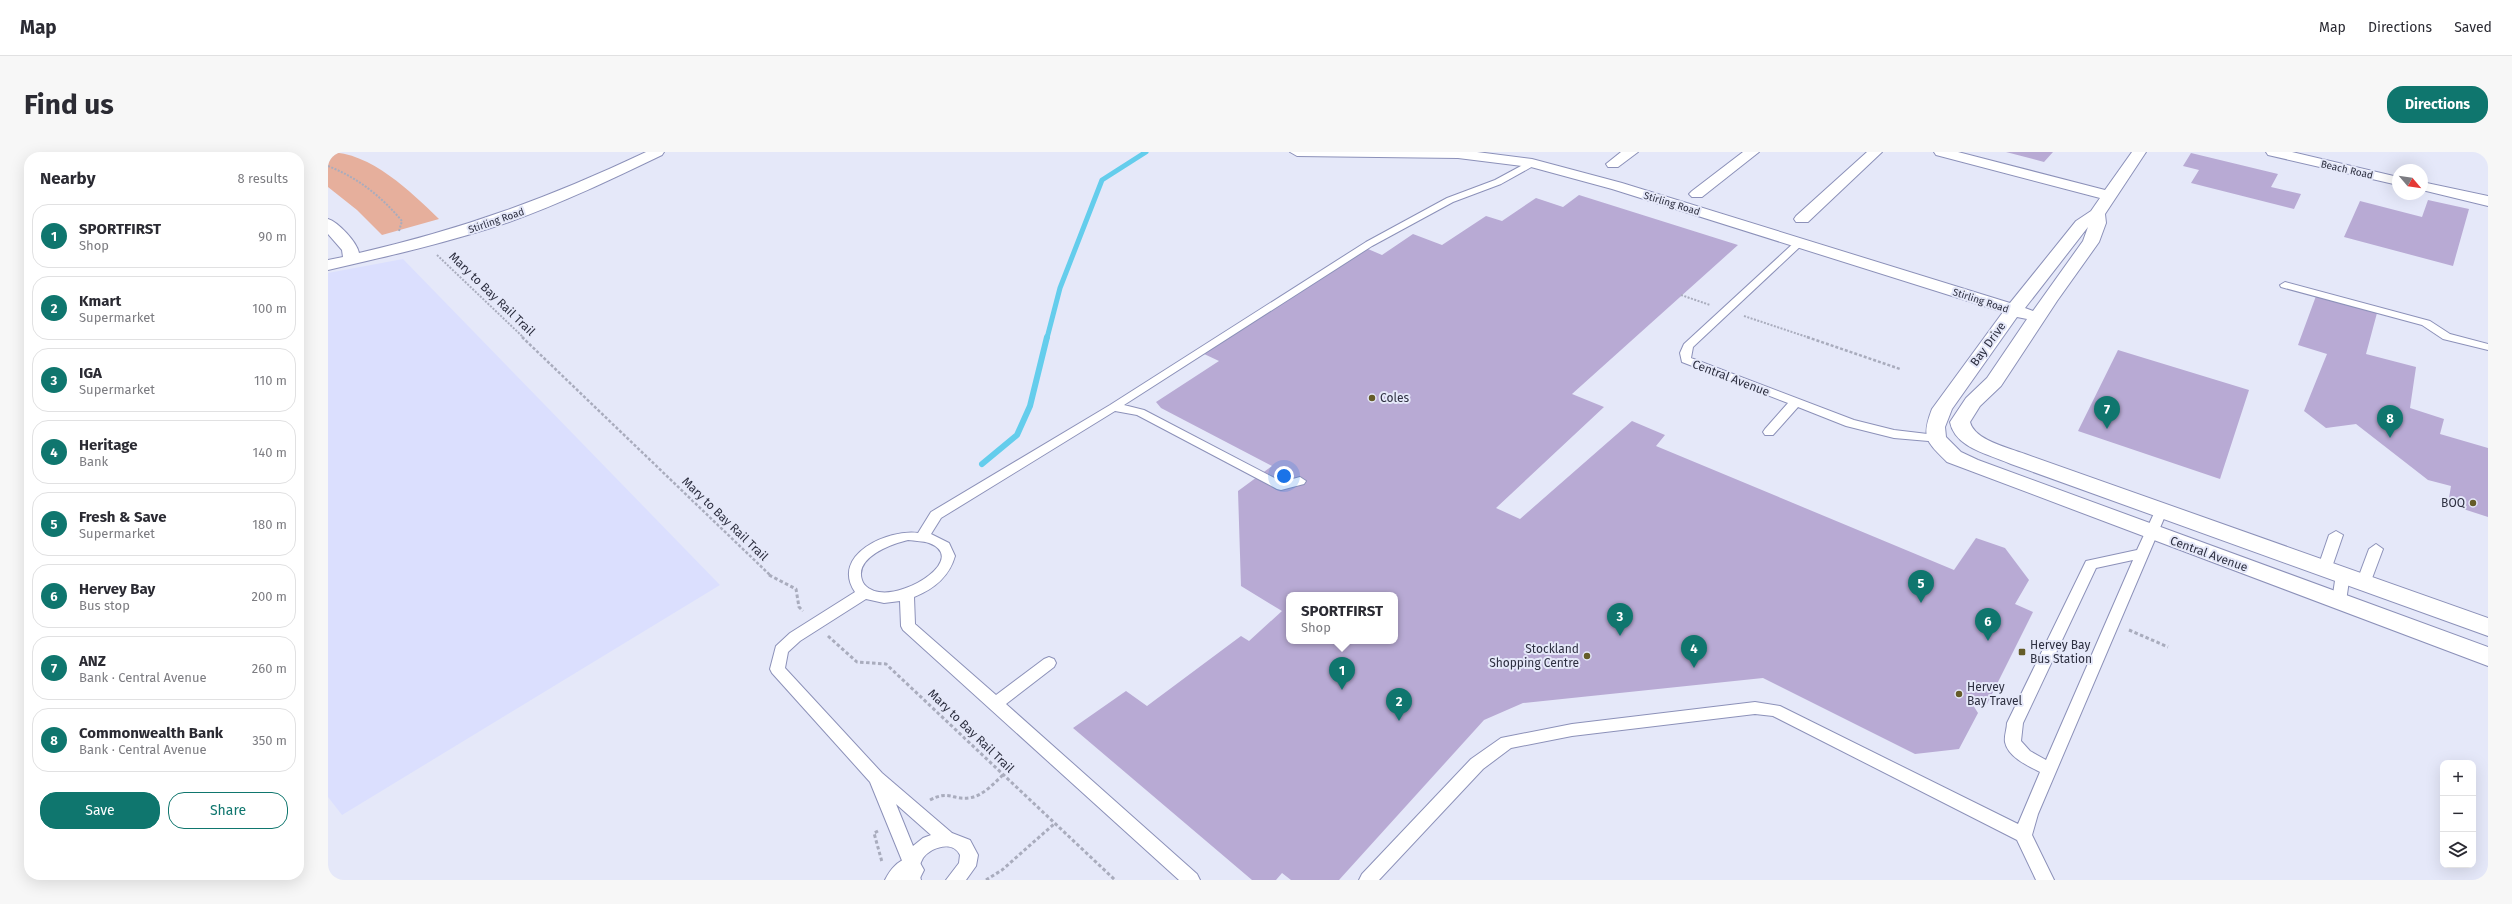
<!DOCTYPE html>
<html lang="en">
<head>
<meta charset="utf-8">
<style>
  :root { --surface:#fff; --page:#f7f7f7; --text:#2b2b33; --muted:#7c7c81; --line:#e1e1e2; --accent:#0f766e }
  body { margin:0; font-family:"Fira Sans",sans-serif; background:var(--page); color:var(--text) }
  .controls { position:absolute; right:12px; bottom:12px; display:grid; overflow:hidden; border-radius:8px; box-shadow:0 4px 16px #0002 }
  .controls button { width:36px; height:36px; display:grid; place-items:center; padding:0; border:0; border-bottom:1px solid var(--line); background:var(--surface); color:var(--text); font:20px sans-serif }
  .compass { position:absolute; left:2064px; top:12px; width:36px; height:36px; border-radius:50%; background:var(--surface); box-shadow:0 4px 16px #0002; rotate:119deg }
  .you { position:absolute; left:956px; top:324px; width:14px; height:14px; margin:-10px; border:3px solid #fff; border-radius:50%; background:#1a73e8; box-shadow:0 0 0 6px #1a73e833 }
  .badge { display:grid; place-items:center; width:26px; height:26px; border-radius:50%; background:var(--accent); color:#fff; font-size:13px; font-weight:700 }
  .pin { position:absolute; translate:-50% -33px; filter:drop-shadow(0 1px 2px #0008) }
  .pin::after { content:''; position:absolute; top:21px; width:14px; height:12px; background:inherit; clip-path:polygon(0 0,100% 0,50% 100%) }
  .popup { position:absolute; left:958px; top:440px; width:112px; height:52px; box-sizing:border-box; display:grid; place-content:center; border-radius:8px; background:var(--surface); filter:drop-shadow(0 1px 3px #0005); font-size:13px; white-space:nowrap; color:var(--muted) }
  .popup b { font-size:15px; color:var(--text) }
  .popup::after { content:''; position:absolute; left:50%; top:100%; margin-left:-8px; border:8px solid transparent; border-top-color:var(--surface) }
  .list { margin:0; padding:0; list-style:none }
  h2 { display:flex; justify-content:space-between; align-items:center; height:52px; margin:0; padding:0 16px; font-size:17px }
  h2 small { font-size:13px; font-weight:400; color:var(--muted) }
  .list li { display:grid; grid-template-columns:26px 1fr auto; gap:12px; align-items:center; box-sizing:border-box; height:64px; margin:0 8px 8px; padding:0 8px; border:1px solid var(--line); border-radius:16px }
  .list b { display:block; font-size:15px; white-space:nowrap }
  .list p { margin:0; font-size:13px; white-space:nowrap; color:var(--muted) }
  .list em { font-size:13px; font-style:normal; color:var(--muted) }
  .actions { display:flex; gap:8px; padding:12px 16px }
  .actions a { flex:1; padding:9px 0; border:1px solid var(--accent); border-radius:16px; text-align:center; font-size:14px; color:var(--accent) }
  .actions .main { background:var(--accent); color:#fff }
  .icon { flex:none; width:22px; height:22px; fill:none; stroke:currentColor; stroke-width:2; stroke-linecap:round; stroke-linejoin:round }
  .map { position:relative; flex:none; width:2160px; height:728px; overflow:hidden; border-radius:16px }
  header { display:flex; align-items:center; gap:24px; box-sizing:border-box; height:56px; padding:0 20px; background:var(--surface); border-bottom:1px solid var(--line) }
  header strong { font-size:19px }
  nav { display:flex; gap:22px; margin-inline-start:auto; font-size:14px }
  .intro { display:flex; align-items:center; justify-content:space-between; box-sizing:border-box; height:96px; padding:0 24px }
  h1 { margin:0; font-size:28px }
  .button { padding:10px 18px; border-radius:16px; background:var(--accent); color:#fff; font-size:14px; font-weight:700 }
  main { display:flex; gap:24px; padding:0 24px }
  aside { flex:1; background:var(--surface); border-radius:16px; box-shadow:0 4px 16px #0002 }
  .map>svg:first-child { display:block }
</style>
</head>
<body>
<header>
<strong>Map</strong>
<nav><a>Map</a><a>Directions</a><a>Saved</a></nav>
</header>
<div class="intro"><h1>Find us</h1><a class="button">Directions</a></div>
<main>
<aside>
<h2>Nearby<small>8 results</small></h2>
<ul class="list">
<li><span class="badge">1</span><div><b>SPORTFIRST</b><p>Shop</p></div><em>90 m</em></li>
<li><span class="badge">2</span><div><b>Kmart</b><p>Supermarket</p></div><em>100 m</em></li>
<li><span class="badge">3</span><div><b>IGA</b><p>Supermarket</p></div><em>110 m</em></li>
<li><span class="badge">4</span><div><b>Heritage</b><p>Bank</p></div><em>140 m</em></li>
<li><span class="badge">5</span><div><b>Fresh &amp; Save</b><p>Supermarket</p></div><em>180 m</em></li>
<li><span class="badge">6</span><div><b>Hervey Bay</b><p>Bus stop</p></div><em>200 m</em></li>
<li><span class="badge">7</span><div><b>ANZ</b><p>Bank · Central Avenue</p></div><em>260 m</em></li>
<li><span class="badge">8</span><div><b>Commonwealth Bank</b><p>Bank · Central Avenue</p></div><em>350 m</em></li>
</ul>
<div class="actions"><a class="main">Save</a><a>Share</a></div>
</aside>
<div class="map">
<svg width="2160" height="728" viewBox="0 0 2160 728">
  <rect width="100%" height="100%" fill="#e5e8f9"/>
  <!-- built -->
  <path fill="#dbdffe" d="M75 107 392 433 14 663 0 645V121Z"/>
  <!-- green -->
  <path fill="#e6af9c" d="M0 0C43 0 83 40 111 67L54 83 29 58 0 35Z"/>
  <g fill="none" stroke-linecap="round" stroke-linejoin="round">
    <!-- stream-far1 -->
    <path stroke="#64cdec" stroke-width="5" d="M719 186 732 136 774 28 818 0"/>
    <!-- stream -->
    <path stroke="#64cdec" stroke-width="6" d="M654 312 689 283 702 254 719 185"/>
  </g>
  <!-- building -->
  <path fill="#b8aad4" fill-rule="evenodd" d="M1678 0H1725L1716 10Z
    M1863 1 1950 22 1943 35 1973 42 1966 57 1863 31 1871 18 1855 14Z
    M1251 43 1410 93 1244 242 1276 255 1168 356 1192 367 1304 269 1337 283 1328 294 1626 418 1648 386 1677 396 1701 428 1687 452 1705 460 1659 552 1638 542 1650 561 1631 597 1587 602 1435 526 1195 551 1156 568 1011 728H963L954 721 948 728H924L745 576 798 539 819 554 913 484 921 489 954 459 913 434 910 339 944 314 833 256 828 250 891 209 874 201 1040 97 1054 103 1085 82 1114 93 1158 64 1174 69 1208 46 1235 55ZM961 443H1067V489H961Z
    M2100 48 2141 57 2125 114 2016 85 2032 49 2094 65Z
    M1988 144 2049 161 2038 202 2088 215 2082 256 2116 267 2112 282 2160 296V365L2120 352 2123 334 2100 328 2028 272 1998 276 1976 259 1999 202 1970 193Z
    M1790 198 1921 238 1892 327 1750 279Z"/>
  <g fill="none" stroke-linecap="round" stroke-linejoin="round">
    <defs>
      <path id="lane" d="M1204 8 1208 11 1207 13 1173 32 1125 50 1044 94 796 253 816 258 954 330 972 325 978 329 976 332 953 338 949 337 809 263 787 259 613 366 603 382 621 391 627 404C621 425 606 437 586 445L587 472 668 543 716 507 721 505 726 507 728 511 726 515 678 552 869 722 872 728H851L575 478 573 474 572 449 556 451 538 447 472 489 460 500 457 516 554 621 624 681 642 688 650 703 648 714 638 728H618L631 711 632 703C625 688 603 695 595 706 593 710 591 714 590 718L593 728H575L572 718 575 711 542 630 444 521 442 517 448 494 462 481 527 440C502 403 560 377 590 381L603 360 782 253 1038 90 1119 46 1167 28ZM580 388C587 389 595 389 601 391 640 406 580 445 551 440 544 439 536 435 534 428 526 405 564 392 580 388ZM568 652 603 683 595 686 585 694Z
        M1472 87 1477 90 1475 92 1365 195 1363 206 1526 268 1566 278 1608 283 1614 287 1612 290 1566 286 1518 274 1470 255 1445 283H1437L1435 280 1437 277 1460 251 1354 210 1352 201 1356 192 1469 88Z
        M1957 130 2102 169 2122 182 2160 192V198L2115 187 2094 173 1953 135 1952 133Z
        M1834 353 1840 357 1710 662 1704 683 1726 728H1708L1689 688 1445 564 1427 562 1244 584 1183 596 1155 617 1051 728H1031L1034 722 1143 607 1173 586 1244 572 1427 550 1452 554 1690 672 1712 620C1700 614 1680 605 1677 590 1676 584 1679 577 1679 571L1758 409 1809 398 1828 357ZM1805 408 1718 608 1702 599 1693 589 1695 571 1768 416Z
        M2008 379 2015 383 2004 415 2002 418H1992L1990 415 2001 383Z
        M2048 392 2055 397 2043 429 2041 432H2031L2029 429 2041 397Z
        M2015 417 2022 422 2018 449 2016 453H2006L2004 449 2008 422Z"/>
      <path id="street" d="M318 0H336L334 3C284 27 234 51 181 70 122 90 61 104 0 118V108L15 105 14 98 0 82V67C10 70 29 90 31 101 135 77 221 46 318 0Z
        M962 0H1149L1204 7 1294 31 1682 151 1748 69 1763 59 1772 46 1608 3 1606 0H1630L1777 38 1804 0H1818L1777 62 1778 71 1771 90 1729 149 1673 234 1652 254 1642 270C1646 288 1681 296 1697 302L2160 466V484L1683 312C1661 302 1627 296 1622 270L1638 246 1659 226 1699 167 1689 165 1624 257 1617 275 1618 285 1633 300 1650 308 2160 495V514L1619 310C1598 289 1593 286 1604 257L1675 160 1284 37 1203 15 1130 6 969 4ZM1760 75 1755 89 1705 159 1697 156Z
        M1293 0H1310L1290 15H1280L1278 12Z
        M1415 0H1431L1374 45H1364L1361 42 1364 39Z
        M1539 0H1554L1480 70H1468L1466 67 1468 64Z
        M1938 0H1964L2070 25V33L1940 3Z
        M2094 30 2160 44V54L2094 38Z
        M581 705 591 709 596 718 591 728H557C563 716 569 710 581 705Z"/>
    </defs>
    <!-- lane casing -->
    <use href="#lane" stroke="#8c91b9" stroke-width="2"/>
    <!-- street casing -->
    <use href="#street" stroke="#8c91b9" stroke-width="2"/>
    <!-- path-far2 -->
    <path stroke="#a9acbd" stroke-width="2" stroke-dasharray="2 1.5" stroke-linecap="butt" d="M0 14C30 26 53 44 74 69L71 79
      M109 103 196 186
      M1353 143 1382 153
      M1416 164 1482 186"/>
    <!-- path-far1 -->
    <path stroke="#a9acbd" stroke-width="2.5" stroke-dasharray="3 2" stroke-linecap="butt" d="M194 185 443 424
      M1479 185 1572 217"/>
    <!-- path -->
    <path stroke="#a9acbd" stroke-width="3" stroke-dasharray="3.5 2.5" stroke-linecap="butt" d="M441 423 468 437 471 455 475 459
      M1801 478 1840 495
      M500 484 529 510 558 512 787 728
      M602 648C621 638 624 648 641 646 655 644 665 632 675 623
      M550 679 546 681 554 710
      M658 728 674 718 726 672"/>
    <!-- lane -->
    <use href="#lane" fill="#fff" fill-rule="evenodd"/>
    <!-- street -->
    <use href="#street" fill="#fff" fill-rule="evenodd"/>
  </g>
  <!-- markers -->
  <g fill="#655c28" stroke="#e5e8f9" stroke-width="1.5">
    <circle cx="1044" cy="246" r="4"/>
    <circle cx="2145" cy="351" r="4"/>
    <rect x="1690" y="496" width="8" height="8" rx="2"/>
    <circle cx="1259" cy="504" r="4"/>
    <circle cx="1631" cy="542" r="4"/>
  </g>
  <g text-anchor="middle" stroke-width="4" stroke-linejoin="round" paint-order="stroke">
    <!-- far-street labels -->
    <g font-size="10" fill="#2e3041" stroke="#e5e8f9">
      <text transform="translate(2019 17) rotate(13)" y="4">Beach Road</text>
      <text transform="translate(1344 51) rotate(17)" y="4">Stirling Road</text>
      <text transform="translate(168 68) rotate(-19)" y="4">Stirling Road</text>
      <text transform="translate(1653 148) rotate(18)" y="4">Stirling Road</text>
    </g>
    <!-- street labels -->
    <g font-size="12" fill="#2e3041" stroke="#e5e8f9">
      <text transform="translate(164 142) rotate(44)" y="4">Mary to Bay Rail Trail</text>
      <text transform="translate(1660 192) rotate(-54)" y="4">Bay Drive</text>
      <text transform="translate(1403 226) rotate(21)" y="4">Central Avenue</text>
      <text transform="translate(397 367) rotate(44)" y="4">Mary to Bay Rail Trail</text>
      <text transform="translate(1881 402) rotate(20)" y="4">Central Avenue</text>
      <text transform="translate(643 579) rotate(44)" y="4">Mary to Bay Rail Trail</text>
    </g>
    <!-- poi labels -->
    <g font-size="12" fill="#2e3041" stroke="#e5e8f9" text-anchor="start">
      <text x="1052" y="250">Coles</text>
      <text x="2137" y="355" text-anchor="end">BOQ</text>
      <text x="1702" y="497">Hervey Bay<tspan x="1702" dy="14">Bus Station</tspan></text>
      <text x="1251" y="501" text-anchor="end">Stockland<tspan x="1251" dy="14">Shopping Centre</tspan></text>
      <text x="1639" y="539">Hervey<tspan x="1639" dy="14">Bay Travel</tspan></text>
    </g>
  </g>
</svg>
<div class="controls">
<button>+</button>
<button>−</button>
<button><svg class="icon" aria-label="layers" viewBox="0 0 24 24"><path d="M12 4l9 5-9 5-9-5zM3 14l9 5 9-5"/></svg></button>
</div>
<svg class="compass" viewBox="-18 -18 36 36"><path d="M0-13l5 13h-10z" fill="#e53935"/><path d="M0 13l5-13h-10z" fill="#7c7c81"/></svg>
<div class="you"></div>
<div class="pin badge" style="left:1014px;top:538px">1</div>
<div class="popup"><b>SPORTFIRST</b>Shop</div>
<div class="pin badge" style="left:1071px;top:569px">2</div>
<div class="pin badge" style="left:1292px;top:484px">3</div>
<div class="pin badge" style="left:1366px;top:516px">4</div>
<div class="pin badge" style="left:1593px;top:451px">5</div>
<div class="pin badge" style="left:1660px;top:489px">6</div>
<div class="pin badge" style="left:1779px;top:277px">7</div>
<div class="pin badge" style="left:2062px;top:286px">8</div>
</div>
</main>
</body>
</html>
